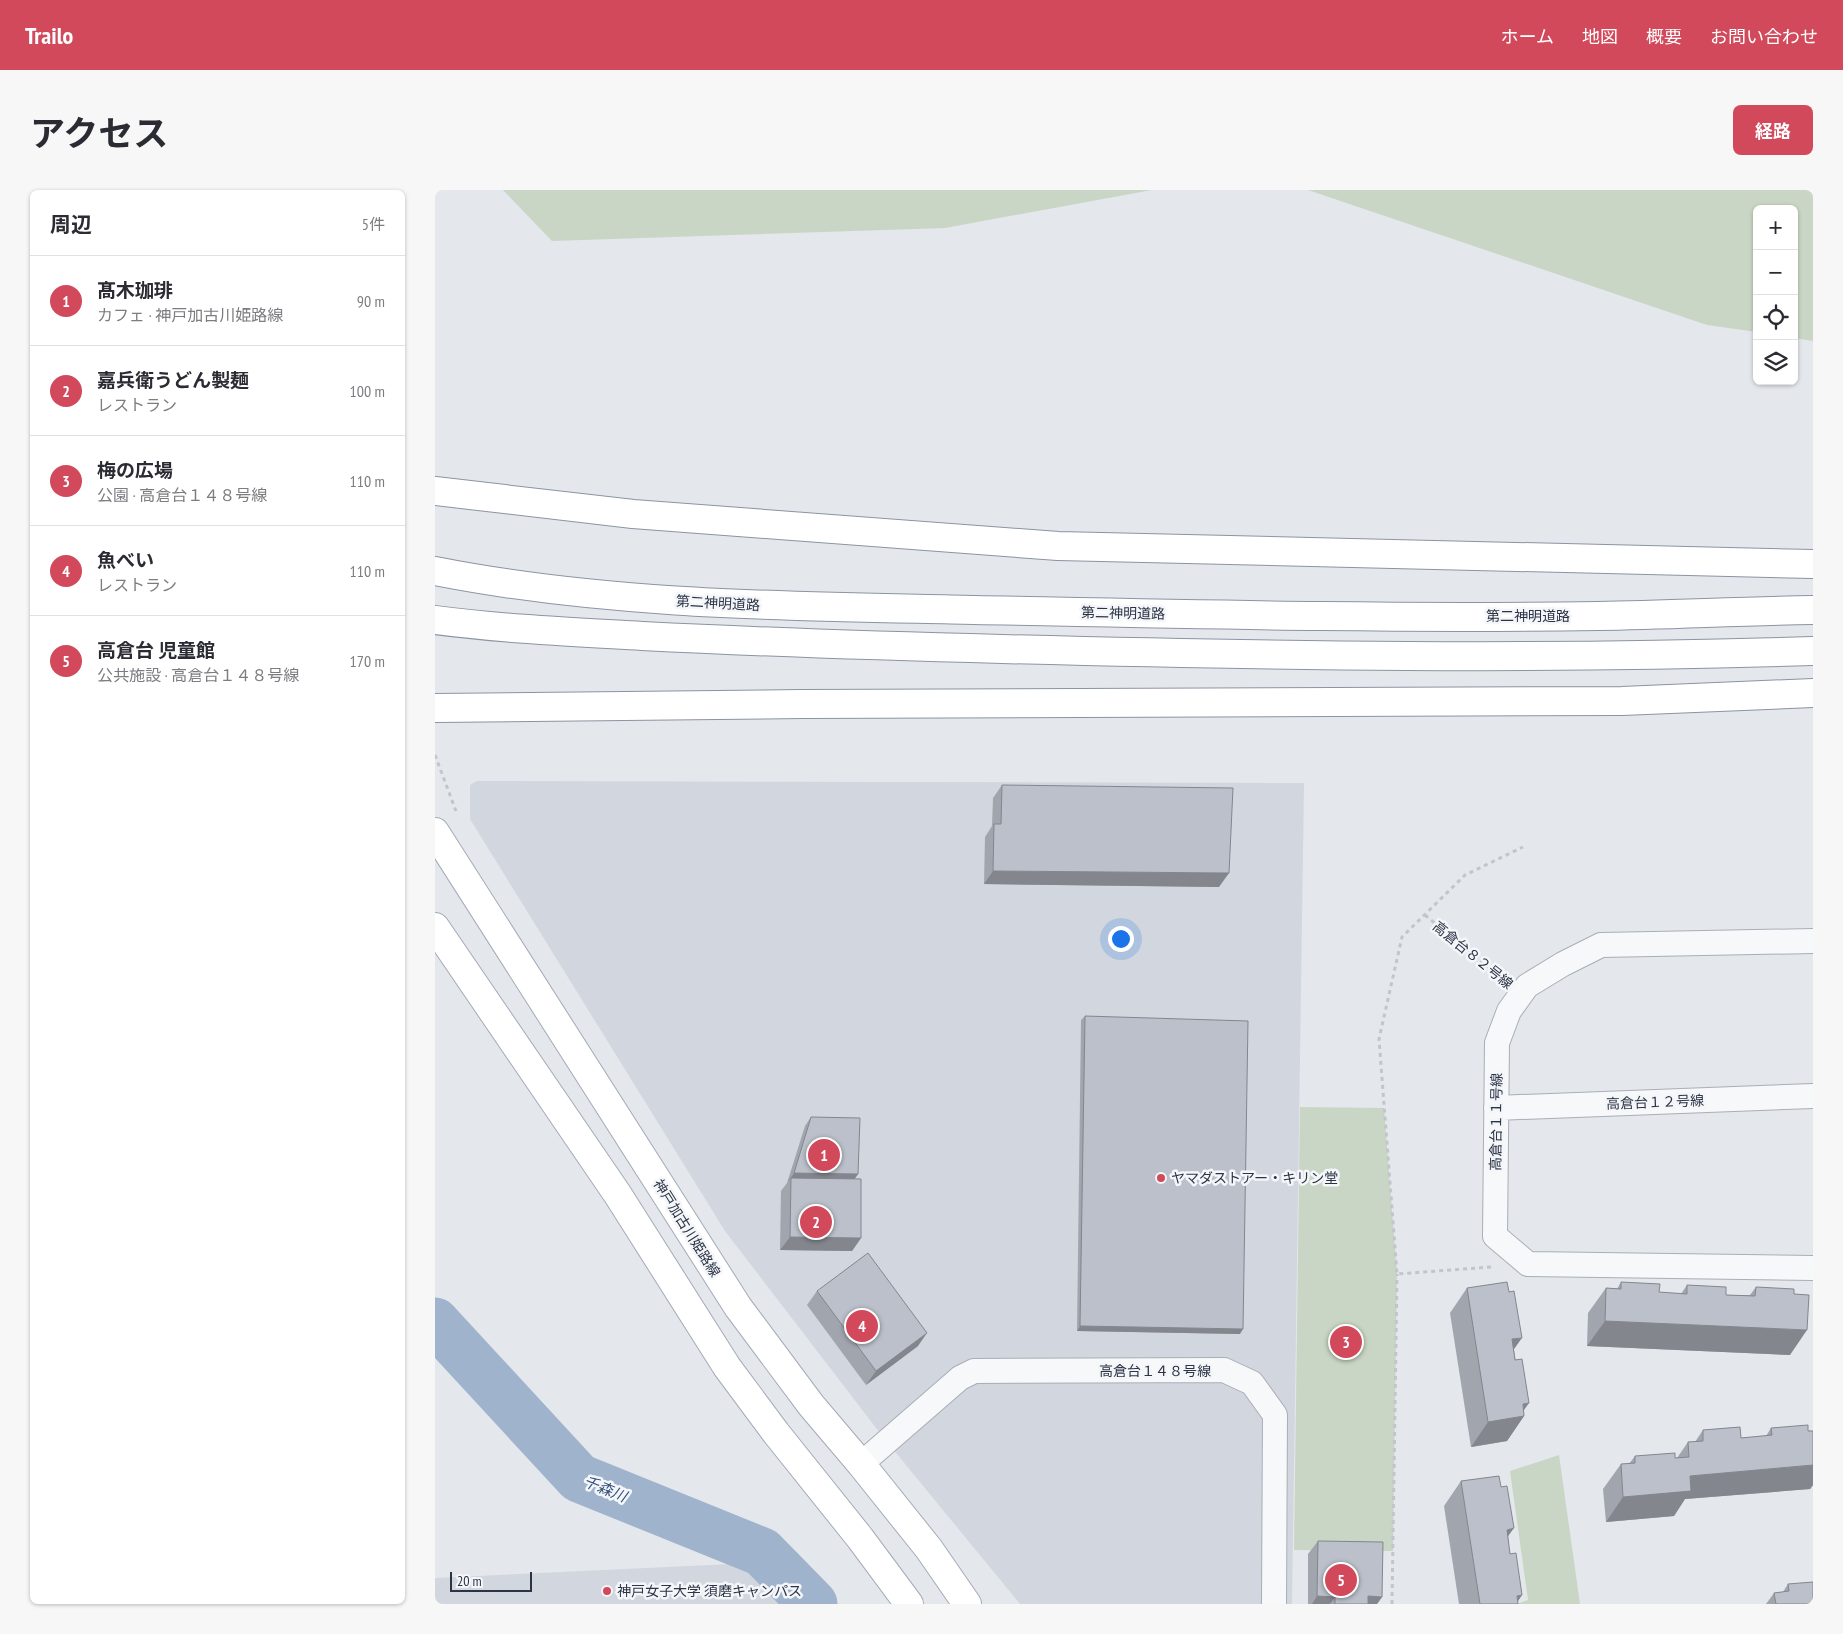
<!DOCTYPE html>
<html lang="ja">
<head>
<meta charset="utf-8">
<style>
  :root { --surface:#fff; --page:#f7f7f7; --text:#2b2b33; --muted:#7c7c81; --line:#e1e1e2; --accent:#d1495b }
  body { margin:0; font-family:"PT Sans Narrow","Noto Sans JP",sans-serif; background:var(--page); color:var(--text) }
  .controls { position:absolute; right:15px; top:15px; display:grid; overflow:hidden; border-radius:8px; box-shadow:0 1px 4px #0004 }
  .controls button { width:45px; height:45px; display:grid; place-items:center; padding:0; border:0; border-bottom:1px solid var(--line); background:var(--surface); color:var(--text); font:25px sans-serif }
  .scale { position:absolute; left:15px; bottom:12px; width:82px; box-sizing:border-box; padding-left:5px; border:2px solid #2b3445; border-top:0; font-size:14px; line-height:18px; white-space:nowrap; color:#2b3445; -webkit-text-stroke:4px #f4f6f9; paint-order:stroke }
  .you { position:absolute; left:685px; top:748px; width:18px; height:18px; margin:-12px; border:4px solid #fff; border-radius:50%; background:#1a73e8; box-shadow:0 0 0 8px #1a73e833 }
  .badge { display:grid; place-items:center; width:32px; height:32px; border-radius:50%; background:var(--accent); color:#fff; font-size:16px; font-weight:700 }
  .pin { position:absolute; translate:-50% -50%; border:2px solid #fff; box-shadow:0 1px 5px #0006 }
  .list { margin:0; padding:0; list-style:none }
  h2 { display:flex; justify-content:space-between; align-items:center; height:65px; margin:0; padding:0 20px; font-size:21px }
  h2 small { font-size:16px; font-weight:400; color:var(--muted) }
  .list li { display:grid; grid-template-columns:32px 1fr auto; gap:15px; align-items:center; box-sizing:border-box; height:90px; padding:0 20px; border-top:1px solid var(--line) }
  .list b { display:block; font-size:19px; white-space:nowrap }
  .list p { margin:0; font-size:16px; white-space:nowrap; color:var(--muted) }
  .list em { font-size:16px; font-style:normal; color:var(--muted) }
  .icon { flex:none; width:28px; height:28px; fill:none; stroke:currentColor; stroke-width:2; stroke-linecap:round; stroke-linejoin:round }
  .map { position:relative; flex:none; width:1378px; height:1414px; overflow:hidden; border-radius:8px }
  header { display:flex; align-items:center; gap:30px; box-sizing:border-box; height:70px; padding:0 25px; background:var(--accent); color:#fff }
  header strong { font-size:24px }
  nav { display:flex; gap:28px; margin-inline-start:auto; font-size:18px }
  .intro { display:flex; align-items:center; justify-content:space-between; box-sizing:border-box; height:120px; padding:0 30px }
  h1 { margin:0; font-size:35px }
  .button { padding:12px 22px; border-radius:8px; background:var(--accent); color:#fff; font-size:18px; font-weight:700 }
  main { display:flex; gap:30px; padding:0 30px }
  aside { flex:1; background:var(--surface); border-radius:8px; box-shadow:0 1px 4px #0004 }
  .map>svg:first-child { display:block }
</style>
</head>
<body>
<header>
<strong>Trailo</strong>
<nav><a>ホーム</a><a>地図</a><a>概要</a><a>お問い合わせ</a></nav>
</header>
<div class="intro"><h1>アクセス</h1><a class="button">経路</a></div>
<main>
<aside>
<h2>周辺<small>5件</small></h2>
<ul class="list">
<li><span class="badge">1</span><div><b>髙木珈琲</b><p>カフェ · 神戸加古川姫路線</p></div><em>90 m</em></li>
<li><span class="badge">2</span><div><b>嘉兵衛うどん製麺</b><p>レストラン</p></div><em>100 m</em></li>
<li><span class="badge">3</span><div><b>梅の広場</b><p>公園 · 高倉台１４８号線</p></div><em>110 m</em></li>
<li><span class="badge">4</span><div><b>魚べい</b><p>レストラン</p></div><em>110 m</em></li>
<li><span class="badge">5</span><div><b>高倉台 児童館</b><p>公共施設 · 高倉台１４８号線</p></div><em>170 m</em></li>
</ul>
</aside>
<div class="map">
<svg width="1378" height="1414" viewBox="0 0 1378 1414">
  <rect width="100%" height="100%" fill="#e4e7ec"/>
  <!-- built -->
  <path fill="#d2d6de" d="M42 591 869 593 857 1414H585L448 1247 290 1041 35 629V595Z
    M318 1373 355 1414H0V1388Z"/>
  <!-- green -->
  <path fill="#c9d6c5" d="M68 0H717L510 38 117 51Z
    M873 0H1378V151L1359 148V19H1322V142L1272 135Z
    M865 917 949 918 962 1084 958 1361 859 1360Z
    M1124 1265 1145 1414H1081L1093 1410 1075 1281Z"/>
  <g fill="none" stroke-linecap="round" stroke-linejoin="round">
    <!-- river -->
    <path stroke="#9fb4cc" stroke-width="49" d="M0 1132 144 1288 327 1362 378 1414"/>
    <defs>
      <path id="street" d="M1378 751 1166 755 1128 774 1092 796 1074 821 1062 853 1060 1046 1093 1074 1378 1078
        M1061 918 1378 906
        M426 1274 525 1188 539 1181 789 1180 817 1193 840 1225 839 1414"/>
      <path id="primary" d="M0 642 303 1117 376 1215 426 1274 494 1359 532 1414
        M0 737 183 1005 292 1177 341 1243 425 1348 474 1414"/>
      <path id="highway" d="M0 301 198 324 623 356 1378 374
        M0 381C177 416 359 416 539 420 747 424 955 429 1163 426 1235 425 1306 421 1378 420
        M0 430C69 439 138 442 207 446 327 452 447 456 567 459 837 466 1108 470 1378 461
        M0 518 367 514 1187 511 1378 503"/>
    </defs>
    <!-- street casing -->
    <use href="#street" stroke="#a9aeb7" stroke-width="26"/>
    <!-- primary casing -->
    <use href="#primary" stroke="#a3abb8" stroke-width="30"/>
    <!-- highway casing -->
    <use href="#highway" stroke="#8b94a3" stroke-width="30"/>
    <!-- path -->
    <path stroke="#c2c5cb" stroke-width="3" stroke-dasharray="4 4" stroke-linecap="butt" d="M0 565 21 621
      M990 725 1066 788
      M1056 1077 962 1084 944 849 967 747 1030 685 1088 657
      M957 1414 962 1084"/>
    <!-- street -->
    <use href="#street" stroke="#f7f8fa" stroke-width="24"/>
    <!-- primary -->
    <use href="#primary" stroke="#fff" stroke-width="28"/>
    <!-- highway -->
    <use href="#highway" stroke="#fff" stroke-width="28"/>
  </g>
  <!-- wall -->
  <path fill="#a1a5ae" d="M567 595 784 697 549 694 550 647 557 636 558 608Z
    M650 826 805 1144 642 1141 646 830Z
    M376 927 423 984 419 989 426 1048 417 1061 345 1060 346 1001 352 993 370 936Z
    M1186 1092 1224 1102 1246 1104 1252 1095 1291 1105H1315L1321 1097 1355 1165 1152 1156 1153 1123 1171 1098 1182 1099Z
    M1032 1098 1079 1160 1089 1226 1072 1251 1036 1257 1015 1123Z
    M382 1101 483 1156 431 1195 372 1115Z
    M1336 1238 1378 1241V1295L1375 1299 1250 1309 1239 1326 1171 1332 1168 1299 1186 1274H1194L1200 1266 1242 1268 1253 1252H1260L1268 1240 1306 1248 1331 1246Z
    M1026 1291 1073 1347 1075 1364 1087 1405 1082 1412 1083 1414H1024L1009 1316Z
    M883 1351 947 1407 942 1414H873V1364Z
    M1353 1394 1378 1414H1331L1339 1403 1348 1402Z"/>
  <!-- shaded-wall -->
  <path fill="#83868d" d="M558 681 794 683 784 697 549 694Z
    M359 983 423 984 417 993 356 988 352 993Z
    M355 1047 426 1048 417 1061 345 1060Z
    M1170 1131 1372 1140 1355 1165 1152 1156Z
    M645 1136 808 1139 805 1144 642 1141Z
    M492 1143 483 1156 431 1195 441 1181Z
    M1087 1148 1069 1173 1077 1149Z
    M1094 1213 1084 1227 1089 1226 1072 1251 1036 1257 1053 1232 1088 1214Z
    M1378 1275V1295L1375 1299 1250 1309 1239 1326 1171 1332 1188 1307 1255 1286Z
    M1079 1338 1061 1363 1072 1340Z
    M1087 1405 1081 1414 1082 1406Z
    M882 1406 900 1407 895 1414H877Z
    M933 1406 947 1407 942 1414H928Z"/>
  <!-- building -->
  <path fill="#bbc0ca" stroke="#83868d" d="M567 595 798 598 794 683 558 681 559 634H566Z
    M650 826 813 831 808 1139 645 1136Z
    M376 927 425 928 423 984 359 983Z
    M356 988 426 989V1048L355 1047Z
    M433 1063 492 1143 441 1181 382 1101Z
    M1072 1092 1074 1102 1079 1101 1087 1148 1077 1149 1080 1170 1087 1169 1094 1213 1088 1214 1089 1226 1053 1232 1032 1098Z
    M1186 1092 1225 1094 1224 1102 1252 1104V1095L1291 1097V1105L1320 1106 1321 1097 1359 1099V1104L1374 1105 1372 1140 1170 1131 1171 1098 1186 1099Z
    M1373 1235V1241H1378V1275L1255 1286 1256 1301 1188 1307 1186 1274 1200 1273V1266L1240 1263V1268L1254 1267 1253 1252 1268 1251V1240L1305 1237 1306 1248 1337 1245 1336 1238Z
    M1064 1286 1066 1297 1072 1296 1079 1338 1072 1340 1075 1364 1081 1363 1087 1405 1082 1406 1083 1414H1045L1026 1291Z
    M883 1351 948 1352 947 1407 933 1406V1414H900V1407L882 1406Z
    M1378 1392V1414H1341L1339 1403 1354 1401 1353 1394Z"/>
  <!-- markers -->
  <g fill="#d1495b" stroke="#f4f6f9" stroke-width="2">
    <circle cx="726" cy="988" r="5"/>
    <circle cx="172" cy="1401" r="5"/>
  </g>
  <g text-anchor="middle" stroke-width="5" stroke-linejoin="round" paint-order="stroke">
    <!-- street labels -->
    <g font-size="14" fill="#2b3445" stroke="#f4f6f9">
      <text transform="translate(283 413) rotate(3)" y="5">第二神明道路</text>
      <text transform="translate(688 423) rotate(1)" y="5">第二神明道路</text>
      <text x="1093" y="431">第二神明道路</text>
      <text transform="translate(1038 765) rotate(39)" y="5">高倉台８２号線</text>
      <text transform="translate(1220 912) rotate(-2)" y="5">高倉台１２号線</text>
      <text transform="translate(1061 932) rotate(-89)" y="5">高倉台１１号線</text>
      <text transform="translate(252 1038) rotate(58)" y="5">神戸加古川姫路線</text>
      <text x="720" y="1186">高倉台１４８号線</text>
    </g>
    <!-- poi labels -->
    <g font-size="14" fill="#2b3445" stroke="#f4f6f9" text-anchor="start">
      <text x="736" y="993">ヤマダストアー・キリン堂</text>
      <text x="182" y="1406">神戸女子大学 須磨キャンパス</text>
    </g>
    <!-- water labels -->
    <g font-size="15" font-style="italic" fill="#34527a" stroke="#f4f6f9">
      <text transform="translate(170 1299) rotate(22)" y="5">千森川</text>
    </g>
  </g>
</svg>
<div class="controls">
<button>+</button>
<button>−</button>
<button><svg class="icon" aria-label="locate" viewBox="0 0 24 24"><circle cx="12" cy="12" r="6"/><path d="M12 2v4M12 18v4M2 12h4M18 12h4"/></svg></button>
<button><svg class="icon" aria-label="layers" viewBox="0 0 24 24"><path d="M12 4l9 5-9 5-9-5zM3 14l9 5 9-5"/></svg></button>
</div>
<div class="scale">20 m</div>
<div class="you"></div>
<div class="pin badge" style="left:389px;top:965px">1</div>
<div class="pin badge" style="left:381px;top:1032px">2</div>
<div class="pin badge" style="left:911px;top:1152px">3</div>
<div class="pin badge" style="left:427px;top:1136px">4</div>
<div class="pin badge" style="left:906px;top:1390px">5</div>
</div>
</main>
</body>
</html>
